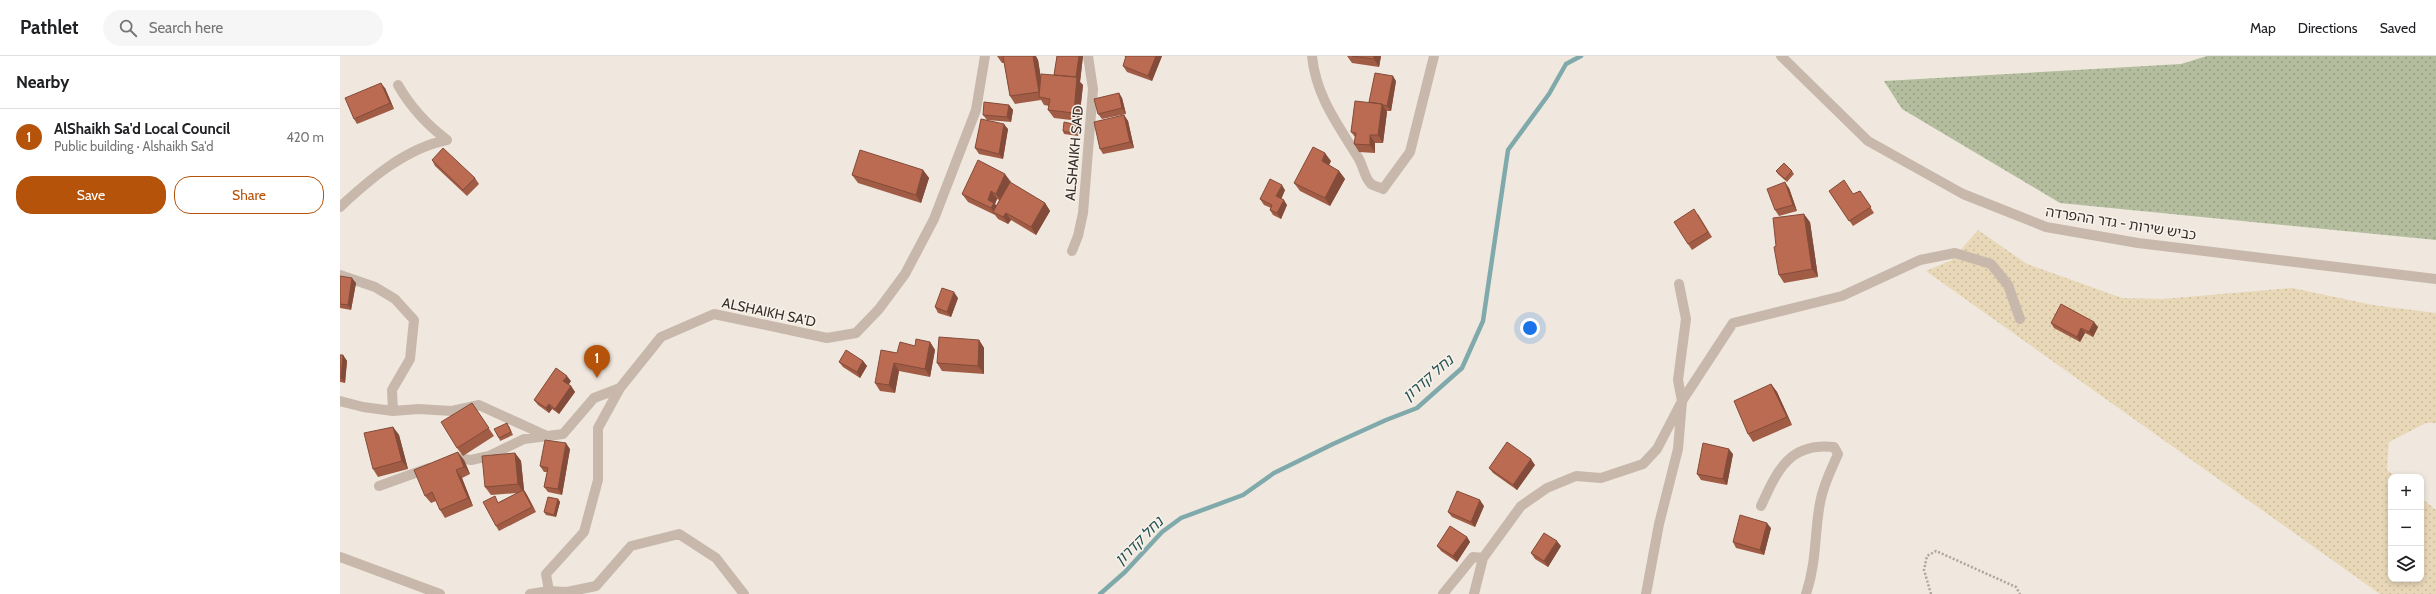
<!DOCTYPE html>
<html lang="en">
<head>
<meta charset="utf-8">
<style>
  :root { --surface:#fff; --page:#f6f6f6; --text:#202124; --muted:#757577; --line:#e0e0e0; --accent:#b45309 }
  body { margin:0; font-family:Cabin,"Noto Sans Hebrew",sans-serif; background:var(--page); color:var(--text) }
  .controls { position:absolute; right:12px; bottom:12px; display:grid; overflow:hidden; border-radius:8px; box-shadow:0 2px 6px #0003 }
  .controls button { width:36px; height:36px; display:grid; place-items:center; padding:0; border:0; border-bottom:1px solid var(--line); background:var(--surface); color:var(--text); font:20px sans-serif }
  .you { position:absolute; left:1190px; top:272px; width:14px; height:14px; margin:-10px; border:3px solid #fff; border-radius:50%; background:#1a73e8; box-shadow:0 0 0 6px #1a73e833 }
  .badge { display:grid; place-items:center; width:26px; height:26px; border-radius:50%; background:var(--accent); color:#fff; font-size:13px; font-weight:700 }
  .pin { position:absolute; translate:-50% -33px; filter:drop-shadow(0 1px 2px #0008) }
  .pin::after { content:''; position:absolute; top:21px; width:14px; height:12px; background:inherit; clip-path:polygon(0 0,100% 0,50% 100%) }
  .list { margin:0; padding:0; list-style:none }
  h2 { display:flex; justify-content:space-between; align-items:center; height:52px; margin:0; padding:0 16px; font-size:17px }
  h2 small { font-size:13px; font-weight:400; color:var(--muted) }
  .list li { display:grid; grid-template-columns:26px 1fr auto; gap:12px; align-items:center; box-sizing:border-box; height:56px; padding:0 16px; border-top:1px solid var(--line) }
  .list b { display:block; font-size:15px; white-space:nowrap }
  .list p { margin:0; font-size:13px; white-space:nowrap; color:var(--muted) }
  .list em { font-size:13px; font-style:normal; color:var(--muted) }
  .actions { display:flex; gap:8px; padding:12px 16px }
  .actions a { flex:1; padding:9px 0; border:1px solid var(--accent); border-radius:16px; text-align:center; font-size:14px; color:var(--accent) }
  .actions .main { background:var(--accent); color:#fff }
  .icon { flex:none; width:22px; height:22px; fill:none; stroke:currentColor; stroke-width:2; stroke-linecap:round; stroke-linejoin:round }
  .map { position:relative; flex:none; width:2096px; height:538px; overflow:hidden }
  header { display:flex; align-items:center; gap:24px; box-sizing:border-box; height:56px; padding:0 20px; background:var(--surface); border-bottom:1px solid var(--line) }
  header strong { font-size:19px }
  nav { display:flex; gap:22px; margin-inline-start:auto; font-size:14px }
  .search { width:280px; height:36px; background:var(--page); display:flex; align-items:center; gap:10px; box-sizing:border-box; padding:0 14px; border-radius:22px; color:var(--muted); font-size:15px }
  main { display:flex }
  aside { flex:1; background:var(--surface) }
  .map>svg:first-child { display:block }
</style>
</head>
<body>
<header>
<strong>Pathlet</strong>
<div class="search"><svg class="icon" aria-label="search" viewBox="0 0 24 24"><circle cx="10" cy="10" r="6"/><path d="M15 15l6 6"/></svg>Search here</div>
<nav><a>Map</a><a>Directions</a><a>Saved</a></nav>
</header>
<main>
<aside>
<h2>Nearby<small></small></h2>
<ul class="list">
<li><span class="badge">1</span><div><b>AlShaikh Sa'd Local Council</b><p>Public building · Alshaikh Sa'd</p></div><em>420 m</em></li>
</ul>
<div class="actions"><a class="main">Save</a><a>Share</a></div>
</aside>
<div class="map">
<svg width="2096" height="538" viewBox="0 0 2096 538">
  <defs>
    <pattern id="green-dots" width="8" height="8" patternUnits="userSpaceOnUse"><rect width="8" height="8" fill="#b4be9f"/><path d="M2 2h.1M6 6h.1" fill="none" stroke="#939b82" stroke-width="1.8" stroke-linecap="round"/></pattern>
    <pattern id="sand-dots" width="8" height="8" patternUnits="userSpaceOnUse"><rect width="8" height="8" fill="#e8d8b8"/><path d="M2 2h.1M6 6h.1" fill="none" stroke="#c8ba9e" stroke-width="1.8" stroke-linecap="round"/></pattern>
  </defs>
  <rect width="100%" height="100%" fill="#f0e8de"/>
  <!-- green -->
  <path fill="url(#green-dots)" d="M1867 0H2096V184L1720 147 1562 53 1544 25 1841 8Z"/>
  <!-- sand -->
  <path fill="url(#sand-dots)" d="M1638 174 1687 208 1782 242 1823 243 1952 232 2033 249 2096 257V367H2086L2049 386 2047 414 2056 421H2051V523H2081V442L2096 454V538H2040L1586 215 1612 204Z"/>
  <g fill="none" stroke-linecap="round" stroke-linejoin="round">
    <!-- stream -->
    <path stroke="#80a9ab" stroke-width="4.5" d="M760 538 785 516 822 476 841 462 903 439 934 417 993 388 1046 364 1077 352 1122 312 1143 265 1168 94 1209 38 1226 8 1241 0"/>
    <!-- path -->
    <path stroke="#b3a295" stroke-width="2.5" stroke-dasharray="2 2" stroke-linecap="butt" d="M1591 538 1584 514 1587 500 1596 495 1676 531 1680 538"/>
    <!-- minor -->
    <path stroke="#c7b8ab" stroke-width="10" d="M972 0C976 41 999 70 1019 103 1024 112 1024 121 1031 128 1034 130 1039 131 1043 133L1070 96 1094 0
      M1441 0 1528 85 1623 138 1706 171 1798 187 2096 223
      M0 151C30 123 66 92 107 84 86 68 71 52 58 29
      M732 195 738 180 743 157 753 33 748 0
      M0 219 35 231 55 243 74 264 70 303 52 334 53 355
      M0 345 23 351 53 355 78 353 112 355 139 349 207 380
      M111 404 116 402 131 404 149 400 184 383 223 378 254 342 280 332
      M39 430 89 412
      M1421 450C1437 415 1449 386 1494 391L1498 398C1491 414 1483 429 1480 447 1474 480 1477 505 1466 538
      M0 501 100 538
      M190 538 209 535
      M404 538 376 502 339 478 291 490 256 530 227 536 209 535 206 518 244 476 258 424V372L280 332 321 281 374 258 487 282 516 277 539 253 565 218 594 163 636 54 645 0
      M1103 538 1133 501 1143 502
      M1134 538 1143 502 1181 450 1207 432 1236 420 1261 422 1303 408 1317 393 1342 345 1338 324 1346 263 1339 228
      M1306 538 1319 468 1338 393 1342 345 1393 267 1502 240 1580 204 1615 197 1651 208 1668 229 1680 263"/>
  </g>
  <!-- wall -->
  <path fill="#a15c46" fill-rule="evenodd" d="M657 0H695L698 4 701 22 714 19 717 0H743L740 26 743 29 739 65 714 62 708 54 709 50 704 49 701 44 675 48 670 40 664 7H662Z
    M784 0H822L812 25 787 16 783 10 786 1Z
    M1007 0H1041L1039 11 1012 7Z
    M1056 25 1051 55H1046L1047 56 1043 87H1035V97L1019 96 1014 88 1015 81 1011 76 1029 46Z
    M45 32 54 53 17 68 14 63Z
    M779 37 782 42 786 58 762 63 758 58Z
    M669 49 673 54 671 66 647 64 668 73 663 103 639 98 635 92 647 64 643 59Z
    M784 59 788 65 794 92 763 98 760 93Z
    M740 72 738 80 724 78 723 75Z
    M92 104 135 122 139 128 127 140 95 110Z
    M991 105 989 109 999 115 1005 123 990 150 960 135 954 127Z
    M583 114 589 122 581 147 518 127 512 119Z
    M1436 115H1452L1454 118 1447 126 1438 118Z
    M671 126 670 127 705 147 710 155 696 179 671 164 668 168 658 163 655 159 628 146 622 138ZM657 143 659 144 656 150 655 148Z
    M1449 132 1457 155 1439 160 1435 154Z
    M945 134 941 143 947 149 941 163 933 159 930 154 931 152 924 149 920 143Z
    M1489 135 1514 138 1520 135 1534 157 1513 170Z
    M1358 158 1372 181 1352 194 1348 188Z
    M1470 166 1478 221 1444 227 1439 219Z
    M0 220 16 227 11 254 0 252Z
    M618 242 611 261 598 257 595 251Z
    M1711 267 1758 271 1753 281 1745 277 1740 286 1714 272Z
    M639 284 644 292V318L602 315 597 307Z
    M590 286 595 294 590 321 559 315 555 337 540 335 535 327 557 297 575 290Z
    M0 299H3L7 305 5 327 0 326Z
    M523 305 527 310 520 322 503 311 499 306Z
    M231 325 228 329 231 330 235 336 219 358 212 353 209 357 198 349 194 344Z
    M1431 328 1437 336 1452 369 1413 386 1408 378Z
    M132 347 154 380 123 400 117 392Z
    M169 370 173 379 160 385 159 382Z
    M53 371 59 379 68 413 38 421 33 413Z
    M230 393 222 439 208 436 204 431 207 416H204L200 410Z
    M175 397 181 405 184 434 187 439 196 456 159 475 156 470 159 446 177 437 151 439 145 431Z
    M1393 398 1387 429 1361 424 1357 418Z
    M124 404 130 418 122 422 133 450 105 462 100 454 96 445 91 447 85 440Z
    M1195 409 1177 434 1153 417 1149 412Z
    M218 443 220 446 216 461 206 459 204 456Z
    M1144 450 1135 471 1112 461 1108 456Z
    M1431 472 1424 499 1396 492 1393 486Z
    M1127 481 1130 486 1117 506 1101 495 1097 490Z
    M1221 490 1208 511 1195 503 1191 497Z"/>
  <!-- shaded-wall -->
  <path fill="#834b39" d="M693 0H696L698 4 704 42H703L699 36Z
    M739 0H743L740 26 743 29 739 65 734 57 736 23Z
    M816 0H822L812 25 808 20Z
    M1034 0H1041L1039 11 1034 3Z
    M1053 20 1056 25 1051 55 1047 50Z
    M41 27 45 32 54 53 50 47Z
    M779 37 782 42 786 58 782 52Z
    M1042 48 1047 56 1043 87 1038 79Z
    M669 49 673 54 671 66 667 61Z
    M784 59 788 65 794 92 790 86Z
    M664 68 668 73 663 103 659 98Z
    M738 69 740 72 738 80 736 78Z
    M1030 79 1035 87V97L1030 89Z
    M985 97 991 105 987 113 982 105Z
    M583 114 589 122 581 147 576 139Z
    M999 115 1005 123 990 150 985 142Z
    M665 118 671 126 662 146 656 138Z
    M1445 126 1449 132 1457 155 1453 149Z
    M942 129 945 134 940 146 936 140Z
    M651 135 657 143 655 148 660 154 654 156 651 152 648 144Z
    M944 144 947 149 941 163 937 157Z
    M705 147 710 155 696 179 691 171Z
    M666 157 671 164 668 168 663 161Z
    M1464 158 1470 166 1478 221 1472 213Z
    M12 222 16 227 11 254 8 249Z
    M614 236 618 242 611 261 607 256Z
    M1754 266 1758 271 1753 281 1749 276Z
    M1741 272 1745 277 1740 286 1737 281Z
    M639 284 644 292V318L638 310Z
    M590 286 595 294 590 321 585 313Z
    M3 299 7 305 5 327 1 322Z
    M523 305 527 310 520 322 517 316Z
    M554 307 559 315 555 337 549 329Z
    M227 320 231 325 227 331 223 325Z
    M1431 328 1437 336 1452 369 1447 361Z
    M231 330 235 336 219 358 215 353Z
    M209 348 212 353 209 357 206 352Z
    M53 371 59 379 68 413 62 405Z
    M226 387 230 393 222 439 218 433Z
    M1389 393 1393 398 1387 429 1383 423Z
    M118 396 124 404 130 418 124 411Z
    M175 397 181 405 184 434 187 439 196 456 178 428Z
    M1191 403 1195 409 1177 434 1173 429Z
    M116 414 122 422 133 450 128 442Z
    M218 443 220 446 216 461 214 459Z
    M1140 444 1144 450 1135 471 1131 466Z
    M1427 467 1431 472 1424 499 1420 494Z
    M1127 481 1130 486 1117 506 1113 500Z
    M1217 485 1221 490 1208 511 1204 505Z"/>
  <!-- building -->
  <path fill="#bb6b51" stroke="#834b39" d="M663 0H693L699 36 670 40Z
    M717 0H739L736 21 714 19Z
    M786 0H816L808 20 783 10Z
    M1012 0H1034V3Z
    M1035 17 1053 20 1047 50 1043 49 1042 48 1029 46Z
    M701 18 737 21 734 57 708 54 710 43 699 41Z
    M41 27 50 47 14 63 5 42Z
    M779 37 782 52 758 58 754 43Z
    M1015 45 1042 48 1038 79H1030V89L1014 88 1016 77 1011 76Z
    M644 46 669 49 667 61 643 59Z
    M784 59 790 86 760 93 754 66Z
    M641 63 664 68 659 98 635 92Z
    M724 66 738 69 736 78 723 75Z
    M973 91 985 97 982 105 999 115 985 142 954 127Z
    M103 92 135 122 123 134 92 104Z
    M520 94 583 114 576 139 512 119Z
    M638 104 665 118 656 138 651 135 648 144 654 147 651 152 622 138Z
    M1444 107 1452 115 1445 123 1436 115Z
    M930 123 942 129 936 140 944 144 937 157 930 154 932 149 920 143Z
    M1504 124 1513 138 1520 135 1531 151 1509 165 1489 135Z
    M670 126 705 147 691 171 666 157 663 161 653 156Z
    M1445 126 1453 149 1435 154 1427 133Z
    M1354 153 1368 176 1348 188 1334 166Z
    M1464 158 1472 213 1439 219 1434 191 1436 190 1433 162Z
    M0 220 12 222 8 249 0 248Z
    M602 232 614 236 607 256 595 251Z
    M1721 248 1754 266 1749 276 1741 272 1737 281 1711 267Z
    M599 281 639 284 638 310 597 307Z
    M576 283 590 286 585 313 554 307 549 329 535 327 541 294 557 297 560 286 575 290Z
    M506 294 523 305 517 316 499 306Z
    M0 299H3L1 322H0Z
    M216 312 227 320 223 325 231 330 215 353 209 348 206 352 194 344Z
    M1431 328 1447 361 1408 378 1394 345Z
    M132 347 149 372 117 392 101 366Z
    M167 367 171 376 159 382 154 373Z
    M53 371 62 405 33 413 24 377Z
    M205 384 226 387 218 433 204 431 208 412 200 410Z
    M1167 386 1191 403 1173 429 1149 412Z
    M1363 387 1389 393 1383 423 1357 418Z
    M118 396 124 411 116 414 128 442 100 454 92 436 85 440 74 414Z
    M175 397 178 428 145 431 142 400Z
    M183 434 192 451 156 470 143 446 155 440 158 447Z
    M1117 435 1140 444 1131 466 1108 456Z
    M208 441 218 443 214 459 204 456Z
    M1400 459 1427 467 1420 494 1393 486Z
    M1110 470 1127 481 1113 500 1097 490Z
    M1204 477 1217 485 1204 505 1191 497Z"/>
  <g text-anchor="middle" stroke-width="3" stroke-linejoin="round" paint-order="stroke">
    <!-- street labels -->
    <g font-size="14" fill="#362d2a" stroke="#f8f2ea">
      <text transform="translate(734 97) rotate(-85)" y="5">ALSHAIKH SA'D</text>
      <text transform="translate(1781 167) rotate(9)" y="5">כביש שירות - גדר ההפרדה</text>
      <text transform="translate(429 256) rotate(12)" y="5">ALSHAIKH SA'D</text>
    </g>
    <!-- water labels -->
    <g font-size="15" font-style="italic" fill="#235154" stroke="#f8f2ea">
      <text transform="translate(1088 322) rotate(-41)" y="5">נחל קדרון</text>
      <text transform="translate(799 485) rotate(-45)" y="5">נחל קדרון</text>
    </g>
  </g>
</svg>
<div class="controls">
<button>+</button>
<button>−</button>
<button><svg class="icon" aria-label="layers" viewBox="0 0 24 24"><path d="M12 4l9 5-9 5-9-5zM3 14l9 5 9-5"/></svg></button>
</div>
<div class="you"></div>
<div class="pin badge" style="left:257px;top:322px">1</div>
</div>
</main>
</body>
</html>
